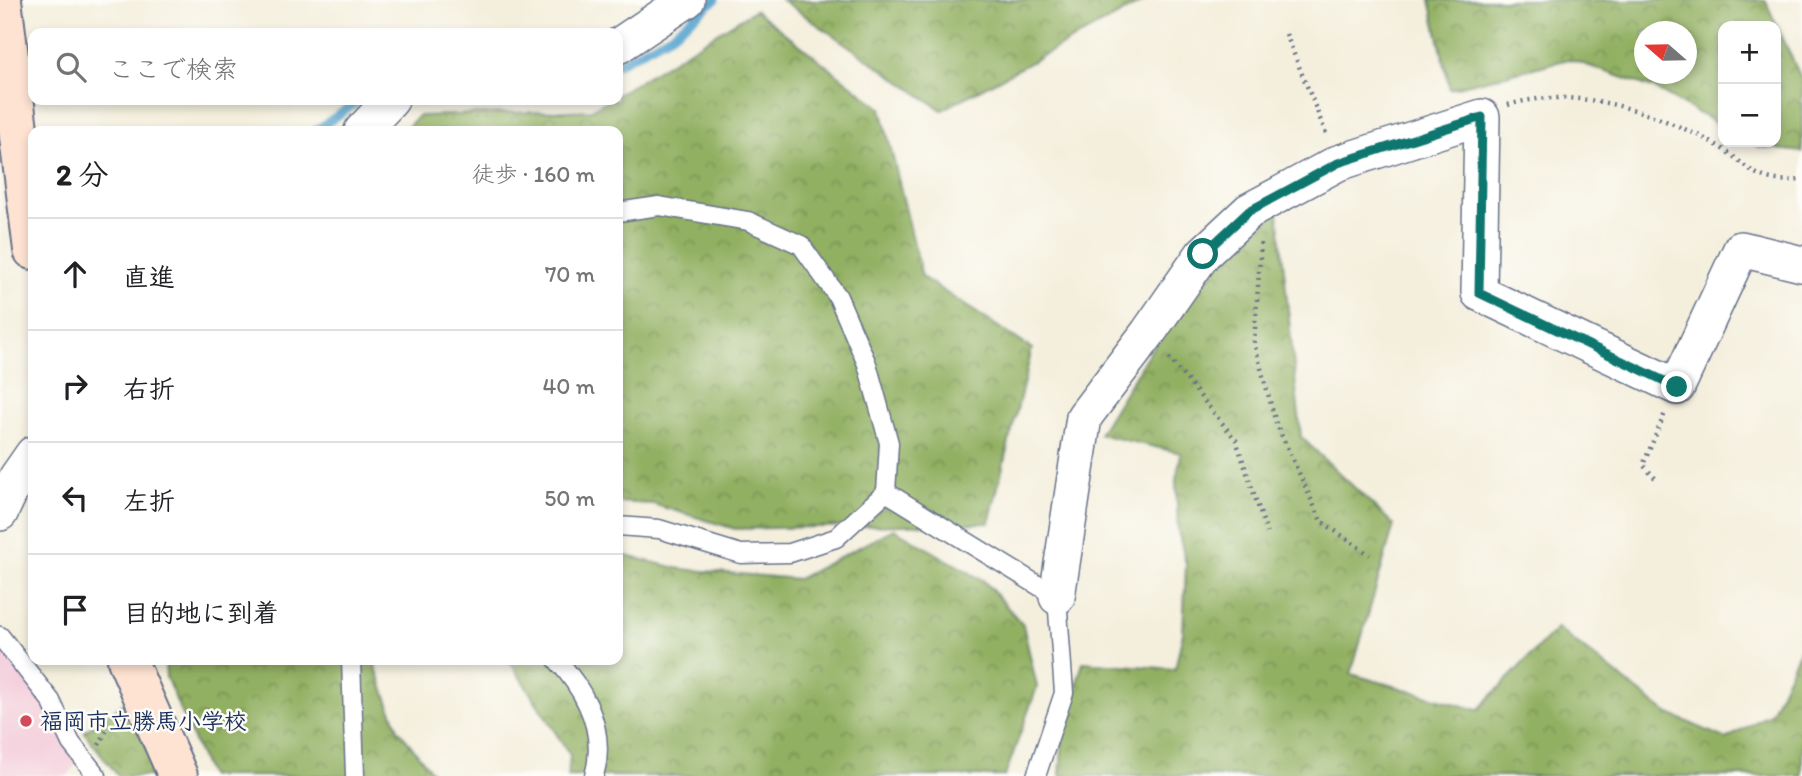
<!DOCTYPE html>
<html lang="ja">
<head>
<meta charset="utf-8">
<style>
  :root { --surface:#fff; --page:#f6f6f6; --text:#202124; --muted:#757577; --line:#e0e0e0 }
  body { margin:0; font-family:Itim,"Klee One",sans-serif; background:var(--page); color:var(--text) }
  .controls { position:absolute; right:21px; top:21px; display:grid; overflow:hidden; border-radius:14px; box-shadow:0 4px 10px #0003 }
  .controls button { width:63px; height:63px; display:grid; place-items:center; padding:0; border:0; border-bottom:2px solid var(--line); background:var(--surface); color:var(--text); font:35px sans-serif }
  .compass { position:absolute; left:1634px; top:21px; width:63px; height:63px; border-radius:50%; background:var(--surface); box-shadow:0 4px 10px #0003; rotate:290deg }
  .stop { position:absolute; width:21px; height:21px; margin:-16px; border:5px solid #0f766e; border-radius:50%; background:#fff }
  .stop.end { background:#0f766e; border-color:#fff; box-shadow:0 2px 7px #0008 }
  .list { margin:0; padding:0; list-style:none }
  h2 { display:flex; justify-content:space-between; align-items:center; height:91px; margin:0; padding:0 28px; font-size:30px }
  h2 small { font-size:23px; font-weight:400; color:var(--muted) }
  .list li { display:grid; grid-template-columns:46px 1fr auto; gap:21px; align-items:center; box-sizing:border-box; height:112px; padding:0 28px; border-top:2px solid var(--line) }
  .list b { display:block; font-size:26px; white-space:nowrap }
  .list em { font-size:23px; font-style:normal; color:var(--muted) }
  .icon { flex:none; width:38px; height:38px; fill:none; stroke:currentColor; stroke-width:2; stroke-linecap:round; stroke-linejoin:round }
  .map { position:relative; flex:none; width:1802px; height:776px; overflow:hidden }
  .search { position:absolute; background:var(--surface); box-shadow:0 4px 10px #0003; left:28px; top:28px; width:595px; height:77px; display:flex; align-items:center; gap:18px; box-sizing:border-box; padding:0 24px; border-radius:14px; color:var(--muted); font-size:26px }
  .panel { position:absolute; background:var(--surface); box-shadow:0 4px 10px #0003; left:28px; top:126px; width:595px; height:539px; border-radius:14px }
  .map>svg:first-child { display:block }
</style>
</head>
<body>
<div class="map">
<svg width="1802" height="776" viewBox="0 0 1802 776">
  <defs>
    <pattern id="forest-crowns" width="20" height="18" patternUnits="userSpaceOnUse" patternTransform="scale(1.75)"><rect width="20" height="18" fill="#92b062"/><path d="M2 6a3 3 0 1 1 6 0M12 15a3 3 0 1 1 6 0" fill="none" stroke="#769054"/></pattern>
  </defs>
  <rect width="100%" height="100%" fill="#fdfcf7"/>
  <filter id="ink" filterUnits="userSpaceOnUse"><feTurbulence type="fractalNoise" baseFrequency=".0143" numOctaves="2"/><feDisplacementMap in="SourceGraphic" scale="14" xChannelSelector="R" yChannelSelector="G"/><feConvolveMatrix kernelMatrix="1 2 1 2 8 2 1 2 1" color-interpolation-filters="sRGB"/></filter>
  <filter id="wash" filterUnits="userSpaceOnUse"><feTurbulence type="fractalNoise" baseFrequency=".00686" numOctaves="4" result="noise"/><feDisplacementMap in="SourceGraphic" scale="28" xChannelSelector="R" yChannelSelector="G"/><feGaussianBlur stdDeviation="1.57" result="paint"/><feColorMatrix in="noise" values="0 0 0 0 0 0 0 0 0 0 0 0 0 0 0 0 0 1.4 0 .05"/><feComposite in="paint" operator="in"/></filter>
  <g filter="url(#wash)">
    <rect width="100%" height="100%" fill="#f4efdd"/>
    <!-- built -->
    <path fill="#f4cfdd" d="M0 649 29 682 77 761 68 776H0Z"/>
    <!-- forest -->
    <path fill="url(#forest-crowns)" stroke="#567060" stroke-width="2" fill-rule="evenodd" d="M782 0H1146L942 110Z
      M1430 0H1765L1802 80V152L1759 147 1750 142H1776V26H1723V127L1653 88 1569 59 1450 89ZM1644 32H1686V74H1644Z
      M755 10 881 108 922 277 1032 349 989 523 735 529 653 504 618 502V131H404L418 116 591 110 608 100H618V94Z
      M1278 211 1301 437 1394 525 1351 674 1478 710 1557 628 1665 712 1726 739 1771 713 1802 646V776H1060L1063 732 1083 662 1175 669 1183 633 1186 564 1178 530 1176 483 1181 453 1099 434 1147 356 1208 269Z
      M894 529 984 581 1023 625 1037 687 1005 776H568L570 755 509 660H618V554L681 569 798 579Z
      M165 660H373L398 729 435 776H209L166 677Z
      M124 703 163 776H118L84 732Z"/>
    <g fill="none" stroke-linecap="round" stroke-linejoin="round">
      <!-- stream -->
      <path stroke="#56a4cf" stroke-width="9" d="M618 64 671 35 715 0
        M315 131 360 100"/>
    </g>
  </g>
  <g filter="url(#ink)">
    <g fill="none" stroke-linecap="round" stroke-linejoin="round">
      <defs>
        <path id="service" d="M618 212 659 206 748 221 801 245 838 297 867 364 889 443 886 492 836 538 790 553 741 554 659 529 618 526
          M886 492 1057 597 1064 693 1036 776
          M0 636 51 701 71 743 97 776
          M351 660 355 776
          M557 660C586 692 607 731 594 776"/>
        <path id="minor" d="M618 46 687 0
          M362 131 391 100
          M0 513 17 477 33 454
          M1057 597 1084 417 1148 333 1203 254 1249 211 1338 163 1482 117 1479 293 1677 387 1741 249 1802 264"/>
        <path id="secondary" d="M2 0 33 250
          M127 660 178 776"/>
      </defs>
      <!-- service casing -->
      <use href="#service" stroke="#67728a" stroke-width="21"/>
      <!-- minor casing -->
      <use href="#minor" stroke="#67728a" stroke-width="38"/>
      <!-- secondary casing -->
      <use href="#secondary" stroke="#67728a" stroke-width="42"/>
      <!-- path -->
      <path stroke="#67728a" stroke-width="4.5" stroke-dasharray="2 5" stroke-linecap="butt" d="M1286 34 1327 136
        M1508 105C1574 85 1653 111 1711 142 1752 164 1748 184 1802 180
        M1261 243 1254 343 1276 423 1321 521 1370 555
        M1169 358 1236 440 1267 533
        M1655 478 1643 465 1665 413
        M99 745 107 730 119 725"/>
      <!-- service -->
      <use href="#service" stroke="#fff" stroke-width="18"/>
      <!-- minor -->
      <use href="#minor" stroke="#fff" stroke-width="35"/>
      <!-- secondary -->
      <use href="#secondary" stroke="#fee3d2" stroke-width="38"/>
    </g>
  </g>
  <g fill="none" stroke-linecap="round" stroke-linejoin="round" filter="url(#ink)">
    <!-- route -->
    <path stroke="#0f766e" stroke-width="9" d="M1203 254 1249 211 1338 163 1482 117 1479 293 1677 387"/>
  </g>
  <!-- markers -->
  <circle fill="#d1495b" stroke="#fdfcf7" stroke-width="2.5" cx="26" cy="721" r="7"/>
  <g text-anchor="middle" stroke-width="5" stroke-linejoin="round" paint-order="stroke">
    <!-- poi labels -->
    <g font-size="23" font-weight="bold" fill="#1b2f5e" stroke="#fdfcf7" text-anchor="start">
      <text x="40" y="729">福岡市立勝馬小学校</text>
    </g>
  </g>
</svg>
<div class="controls">
<button>+</button>
<button>−</button>
</div>
<svg class="compass" viewBox="-18 -18 36 36"><path d="M0-13l5 13h-10z" fill="#e53935"/><path d="M0 13l5-13h-10z" fill="#757577"/></svg>
<div class="stop" style="left:1203px;top:254px"></div>
<div class="stop end" style="left:1677px;top:387px"></div>
<div class="search"><svg class="icon" aria-label="search" viewBox="0 0 24 24"><circle cx="10" cy="10" r="6"/><path d="M15 15l6 6"/></svg>ここで検索</div>
<section class="panel">
<h2>2 分<small>徒歩 · 160 m</small></h2>
<ul class="list">
<li><svg class="icon" aria-label="ahead" viewBox="0 0 24 24"><path d="M12 20V5M6 11l6-6 6 6"/></svg><div><b>直進</b></div><em>70 m</em></li>
<li><svg class="icon" aria-label="right" viewBox="0 0 24 24"><path d="M7 20v-9h11M14 6l5 5-5 5"/></svg><div><b>右折</b></div><em>40 m</em></li>
<li><svg class="icon" aria-label="left" viewBox="0 0 24 24"><path d="M17 20v-9H6M10 6l-5 5 5 5"/></svg><div><b>左折</b></div><em>50 m</em></li>
<li><svg class="icon" aria-label="arrive" viewBox="0 0 24 24"><path d="M6 21V4h12l-3 4 3 4H6"/></svg><div><b>目的地に到着</b></div></li>
</ul>
</section>
</div>
</body>
</html>
